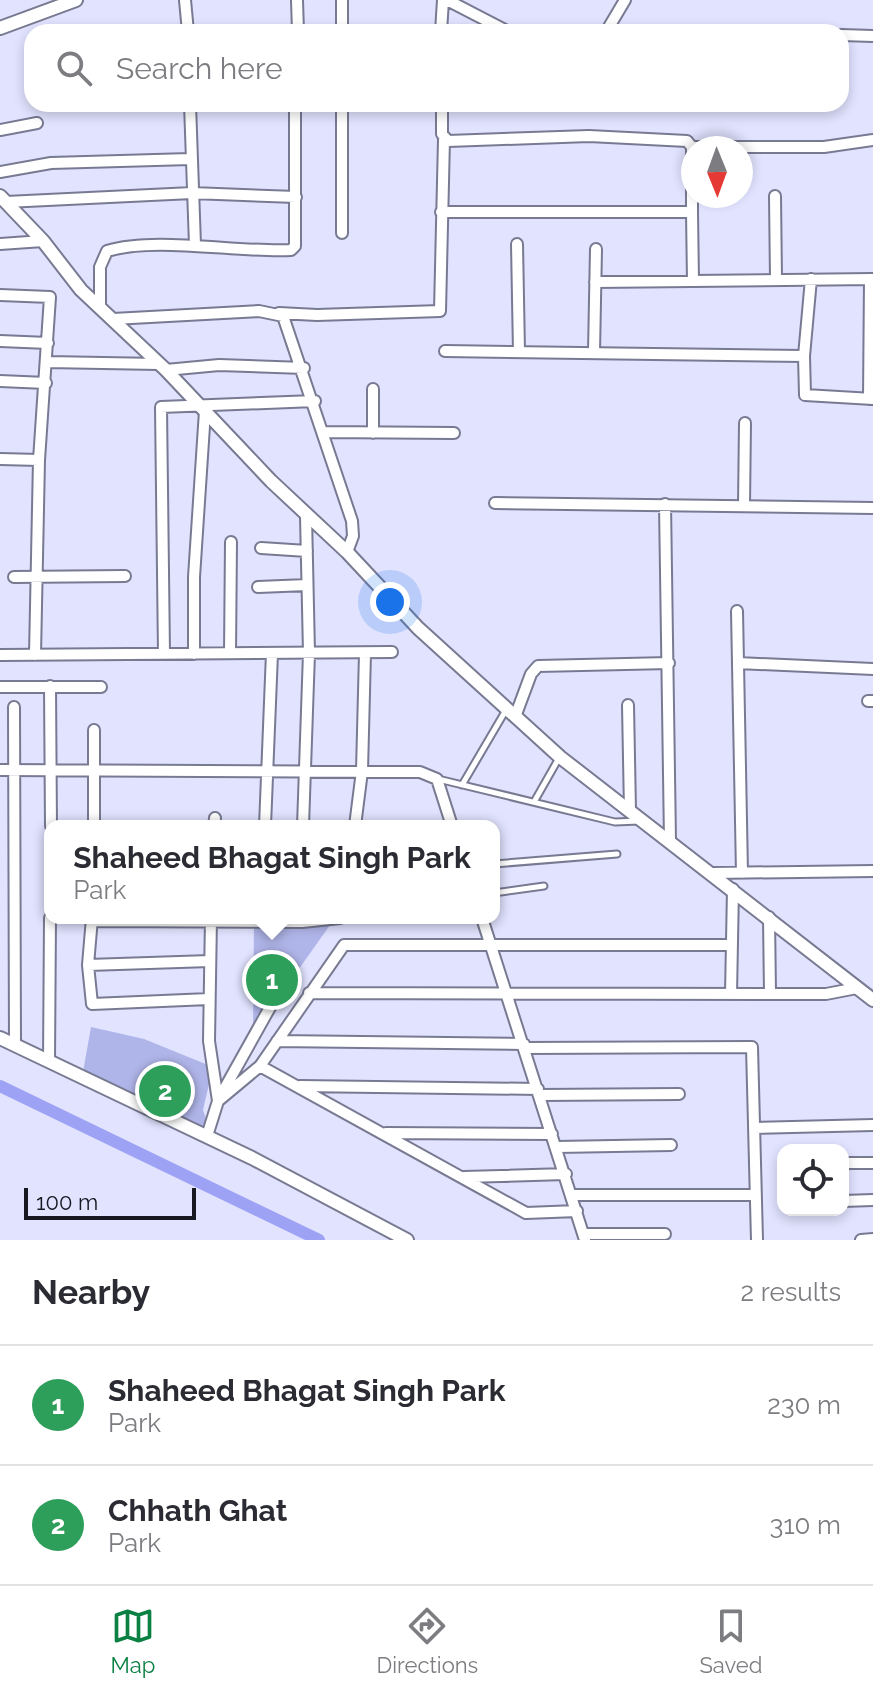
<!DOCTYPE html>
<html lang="en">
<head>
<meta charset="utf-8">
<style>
  :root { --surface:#fff; --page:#f2f2f3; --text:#2b2b33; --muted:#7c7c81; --line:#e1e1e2; --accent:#0b8043 }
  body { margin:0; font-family:Raleway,sans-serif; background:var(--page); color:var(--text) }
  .controls { position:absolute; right:24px; bottom:24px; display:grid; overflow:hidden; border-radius:16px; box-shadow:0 4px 12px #0003 }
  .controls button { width:72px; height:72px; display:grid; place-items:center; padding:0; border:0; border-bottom:2px solid var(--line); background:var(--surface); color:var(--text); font:40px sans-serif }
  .compass { position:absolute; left:681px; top:136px; width:72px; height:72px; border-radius:50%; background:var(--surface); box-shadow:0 4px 12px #0003; rotate:179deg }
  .scale { position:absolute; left:24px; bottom:20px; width:172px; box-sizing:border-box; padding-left:8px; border:4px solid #181822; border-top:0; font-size:22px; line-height:28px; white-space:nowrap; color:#181822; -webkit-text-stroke:6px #e1e3ff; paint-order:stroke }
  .you { position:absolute; left:390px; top:602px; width:28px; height:28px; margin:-20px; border:6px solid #fff; border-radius:50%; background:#1a73e8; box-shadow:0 0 0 12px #1a73e833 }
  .badge { display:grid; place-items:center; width:52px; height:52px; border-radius:50%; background:var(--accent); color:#fff; font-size:26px; font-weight:700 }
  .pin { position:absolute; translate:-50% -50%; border:4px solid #fff; box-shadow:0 2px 8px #0006 }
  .popup { position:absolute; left:44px; top:820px; width:456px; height:104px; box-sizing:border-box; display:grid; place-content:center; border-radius:16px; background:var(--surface); filter:drop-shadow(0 2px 6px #0005); font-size:26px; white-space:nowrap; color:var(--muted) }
  .popup b { font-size:30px; color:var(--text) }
  .popup::after { content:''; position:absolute; left:50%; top:100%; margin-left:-16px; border:16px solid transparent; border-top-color:var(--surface) }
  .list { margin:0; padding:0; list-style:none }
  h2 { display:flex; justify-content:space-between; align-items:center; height:104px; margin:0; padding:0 32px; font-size:34px }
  h2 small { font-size:26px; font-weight:400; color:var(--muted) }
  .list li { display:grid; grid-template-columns:52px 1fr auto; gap:24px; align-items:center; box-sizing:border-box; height:120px; padding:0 32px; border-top:2px solid var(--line) }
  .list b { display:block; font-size:30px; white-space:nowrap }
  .list p { margin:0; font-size:26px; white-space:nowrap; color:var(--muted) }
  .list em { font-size:26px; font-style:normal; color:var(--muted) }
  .icon { flex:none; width:44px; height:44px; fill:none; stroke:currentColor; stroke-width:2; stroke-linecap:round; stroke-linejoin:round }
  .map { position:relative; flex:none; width:873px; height:1240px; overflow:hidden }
  .search { position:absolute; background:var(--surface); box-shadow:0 4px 12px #0003; left:24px; right:24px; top:24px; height:88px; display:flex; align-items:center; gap:20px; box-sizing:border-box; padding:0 28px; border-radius:24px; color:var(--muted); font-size:30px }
  .sheet { height:344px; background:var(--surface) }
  nav { display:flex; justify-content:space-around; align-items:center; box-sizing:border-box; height:112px; border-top:2px solid var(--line); background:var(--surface); font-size:22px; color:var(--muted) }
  nav a { display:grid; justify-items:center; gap:4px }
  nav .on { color:var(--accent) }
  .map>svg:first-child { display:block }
</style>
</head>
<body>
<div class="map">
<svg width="873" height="1240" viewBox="0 0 873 1240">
  <rect width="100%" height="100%" fill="#e1e3ff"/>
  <!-- green -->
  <path fill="#b0b5e9" d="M254 921 330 925 253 1034Z
    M91 1027 144 1039 213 1067 203 1110 211 1133 83 1072Z"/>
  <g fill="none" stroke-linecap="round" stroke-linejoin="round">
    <!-- canal -->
    <path stroke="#9ea2f4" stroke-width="12" d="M0 1086 319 1240"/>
    <defs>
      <path id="service" d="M438 779 615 822 639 821
        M462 785 506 710
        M534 802 559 758
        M494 864 617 854
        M494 893 544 886"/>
      <path id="minor" d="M185 0 188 32
        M297 0 298 32
        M342 0V32
        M447 0 509 32
        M441 32 443 0
        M606 32 625 0
        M841 35 873 36
        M190 104 195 245
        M0 130 37 123
        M692 147H824L873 140
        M0 172 51 163 190 159
        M775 196 776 279
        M6 202 192 193 296 197
        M441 212H692V147L687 141 589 136 448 141 442 134V104
        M692 212 693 281
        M342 233V104
        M0 244 43 241
        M517 244 519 352
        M595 282 873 279
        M0 295 50 297 39 460 35 655
        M100 307V267L107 251C156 236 237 253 291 250L295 246V104
        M279 313 317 315 440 311 444 139
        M113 319 259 311 283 316 352 521 353 536 347 552
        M0 341 48 343
        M445 351 804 356 805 395 873 399
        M594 352 596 249
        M804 356 811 279
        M47 362 159 364
        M166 370 219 365 304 368
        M0 381 46 383
        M373 389V433
        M869 399 870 279
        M323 432 454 433
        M0 459 39 460
        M495 503 873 508
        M665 504 670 841
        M744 505 745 423
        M261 548 307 551
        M14 577 125 576
        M258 587 307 585
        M737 611 742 873
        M230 653 231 542
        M164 654 161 407 315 401
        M194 654V577L205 411
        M0 655 392 652
        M738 663 873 669
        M50 686 51 826
        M0 687H101
        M868 701H873
        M628 705 630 811
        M14 707 15 1044
        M515 717 531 674 538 666 669 663
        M0 770 420 772 437 779 452 826
        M94 826V730
        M214 826 215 818
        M265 826 272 653
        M303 826 309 653 306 516
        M355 826 362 771 365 653
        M713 873 873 871
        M769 917 770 994
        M92 918 88 965 92 1004 209 999
        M211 918 209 1041 218 1101
        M482 918 585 1240
        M92 921 302 922 340 918
        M88 965 210 961
        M309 993 826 994 857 988
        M731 994 733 889
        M277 1041 524 1044
        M525 1048 752 1047 757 1240
        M49 1061 50 918
        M260 1066 526 1213 577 1211
        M300 1086 538 1089
        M221 1095 292 968
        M540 1095 679 1094
        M754 1128 873 1125
        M386 1133 552 1134
        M207 1136 218 1101 260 1066 344 945H732
        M557 1147 671 1145
        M843 1163H873
        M464 1177 566 1174
        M572 1195H756
        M843 1201 873 1200
        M584 1234H665
        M861 1240 873 1239"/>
      <path id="tertiary" d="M0 28 76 0
        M0 196 43 241 81 290 166 370 271 481 347 552 418 628 560 757 873 1000
        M0 1038 252 1158 407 1240"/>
    </defs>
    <!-- service casing -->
    <use href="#service" stroke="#787a92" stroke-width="9"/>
    <!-- minor casing -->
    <use href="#minor" stroke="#787a92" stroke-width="14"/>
    <!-- tertiary casing -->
    <use href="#tertiary" stroke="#787a92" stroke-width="16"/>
    <!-- service -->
    <use href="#service" stroke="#fff" stroke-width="5"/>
    <!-- minor -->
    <use href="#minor" stroke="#fff" stroke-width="10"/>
    <!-- tertiary -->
    <use href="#tertiary" stroke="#fff" stroke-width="12"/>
  </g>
</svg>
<div class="controls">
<button><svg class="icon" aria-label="locate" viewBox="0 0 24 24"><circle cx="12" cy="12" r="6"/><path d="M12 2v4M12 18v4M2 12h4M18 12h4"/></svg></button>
</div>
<svg class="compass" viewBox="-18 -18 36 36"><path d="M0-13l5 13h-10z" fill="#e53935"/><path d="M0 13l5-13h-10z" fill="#7c7c81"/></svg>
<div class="scale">100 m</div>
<div class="you"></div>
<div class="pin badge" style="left:272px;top:980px;background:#2e9e5b">1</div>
<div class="popup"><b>Shaheed Bhagat Singh Park</b>Park</div>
<div class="pin badge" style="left:165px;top:1091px;background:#2e9e5b">2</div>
<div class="search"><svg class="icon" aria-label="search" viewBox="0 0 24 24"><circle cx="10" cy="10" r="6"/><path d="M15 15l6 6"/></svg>Search here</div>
</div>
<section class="sheet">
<h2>Nearby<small>2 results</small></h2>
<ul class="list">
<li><span class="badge" style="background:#2e9e5b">1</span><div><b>Shaheed Bhagat Singh Park</b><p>Park</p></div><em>230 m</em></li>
<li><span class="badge" style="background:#2e9e5b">2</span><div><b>Chhath Ghat</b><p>Park</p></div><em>310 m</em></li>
</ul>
</section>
<nav>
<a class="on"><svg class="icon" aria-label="map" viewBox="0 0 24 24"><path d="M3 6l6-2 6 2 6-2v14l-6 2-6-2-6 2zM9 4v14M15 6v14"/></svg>Map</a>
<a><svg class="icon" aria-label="directions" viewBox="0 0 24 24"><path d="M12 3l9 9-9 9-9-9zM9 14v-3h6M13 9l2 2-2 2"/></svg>Directions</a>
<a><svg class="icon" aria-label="saved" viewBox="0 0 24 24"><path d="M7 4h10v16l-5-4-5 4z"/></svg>Saved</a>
</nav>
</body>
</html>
